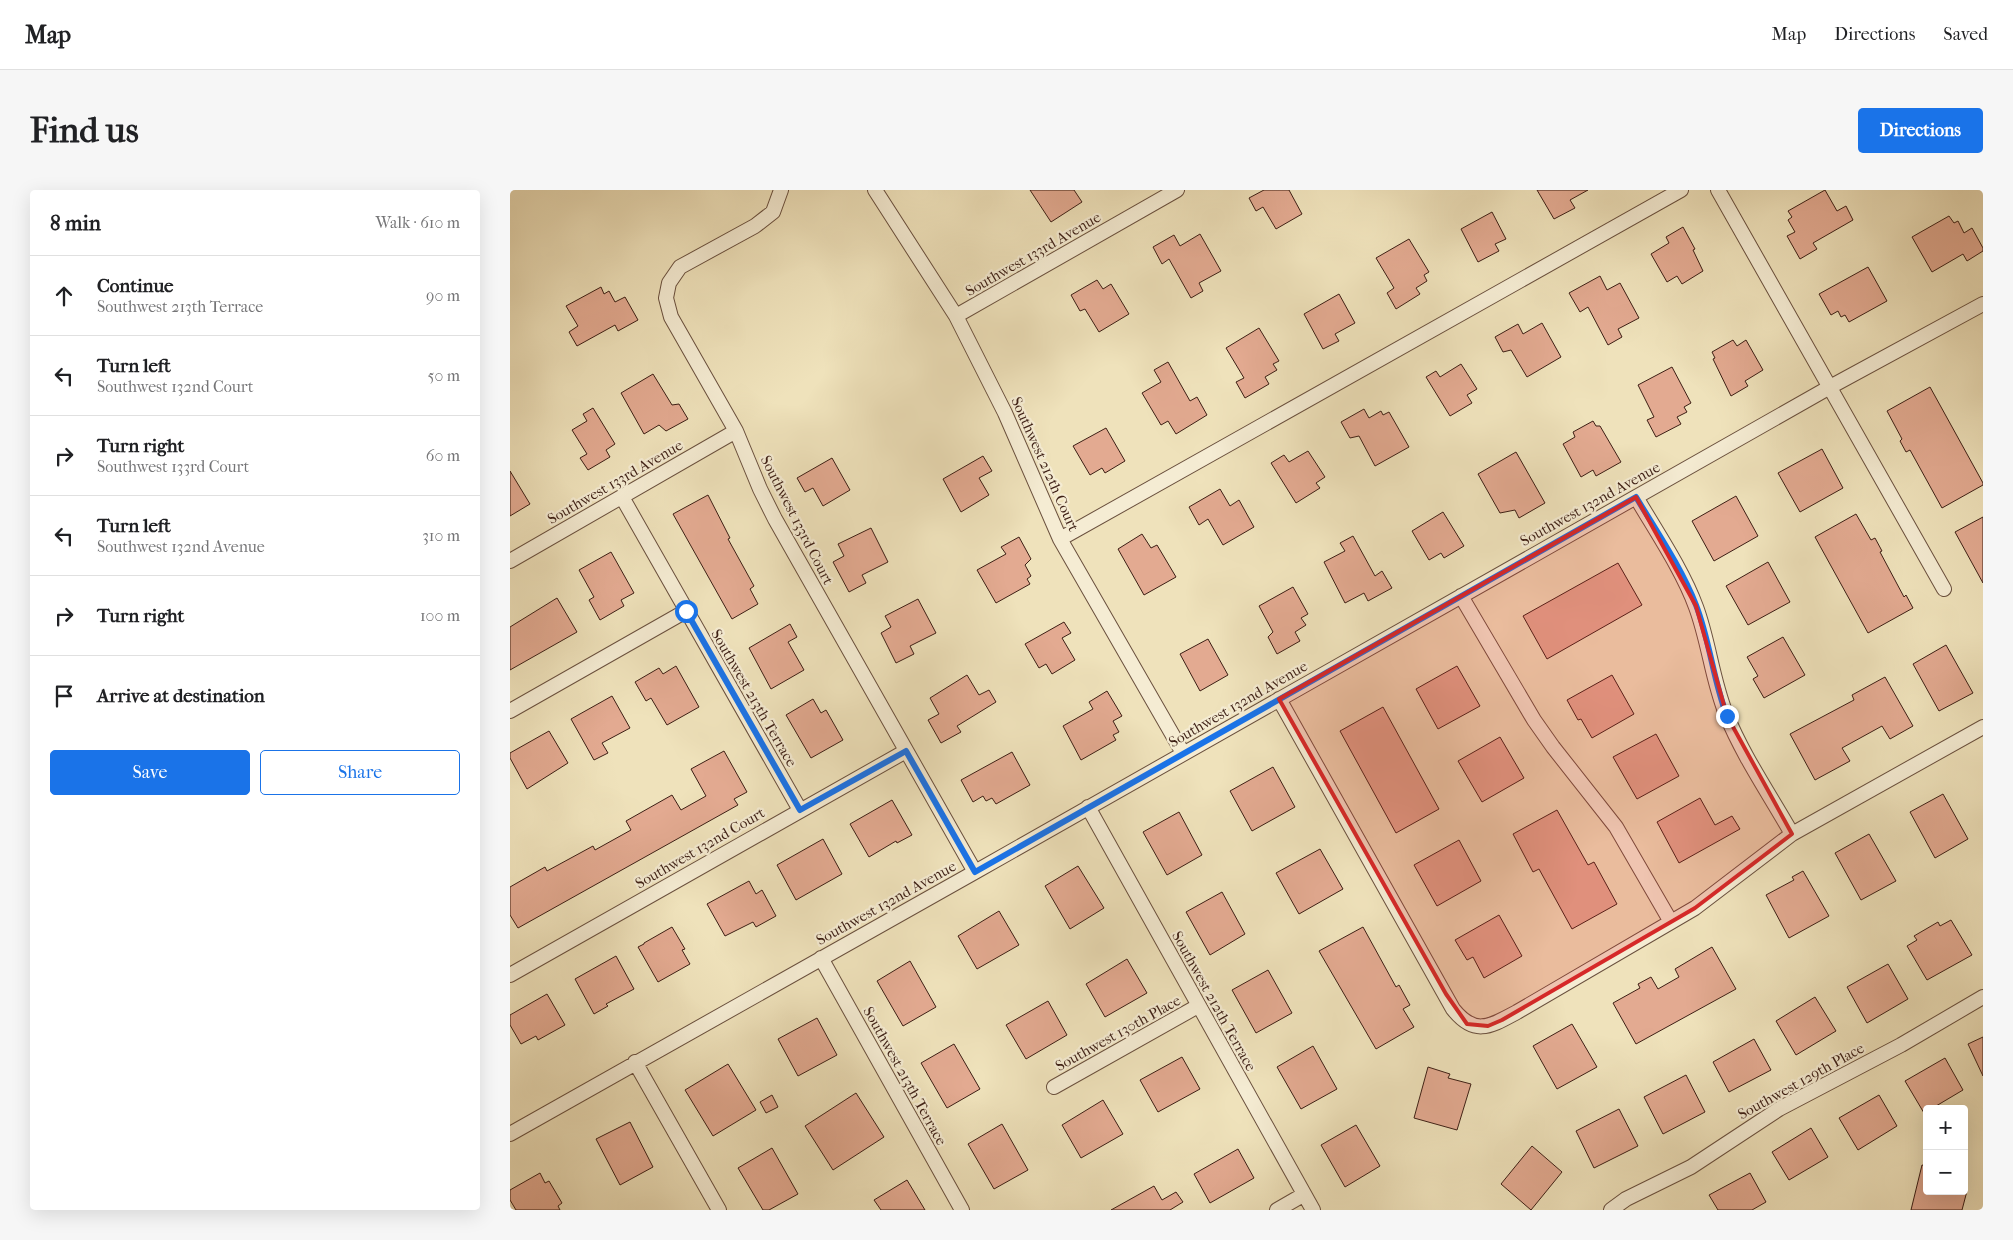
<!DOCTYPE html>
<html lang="en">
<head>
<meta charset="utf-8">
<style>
  :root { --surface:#fff; --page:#f6f6f6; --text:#202124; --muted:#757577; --line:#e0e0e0; --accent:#1a73e8 }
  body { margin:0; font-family:"IM FELL French Canon",serif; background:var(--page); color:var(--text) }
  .controls { position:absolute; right:15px; bottom:15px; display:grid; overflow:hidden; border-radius:5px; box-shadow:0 5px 20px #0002 }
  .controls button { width:45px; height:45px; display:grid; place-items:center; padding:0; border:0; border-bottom:1px solid var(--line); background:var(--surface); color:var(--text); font:25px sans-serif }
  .stop { position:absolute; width:15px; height:15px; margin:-11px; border:4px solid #1a73e8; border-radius:50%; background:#fff }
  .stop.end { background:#1a73e8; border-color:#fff; box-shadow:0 1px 5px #0008 }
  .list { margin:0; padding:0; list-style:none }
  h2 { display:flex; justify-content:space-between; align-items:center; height:65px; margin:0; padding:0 20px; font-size:21px }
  h2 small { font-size:16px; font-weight:400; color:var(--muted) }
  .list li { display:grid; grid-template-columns:32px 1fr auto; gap:15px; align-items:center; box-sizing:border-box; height:80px; padding:0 20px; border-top:1px solid var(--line) }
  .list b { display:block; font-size:19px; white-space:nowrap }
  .list p { margin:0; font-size:16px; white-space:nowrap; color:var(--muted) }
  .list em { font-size:16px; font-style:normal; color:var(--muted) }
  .actions { display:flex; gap:10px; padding:15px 20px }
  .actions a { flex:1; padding:11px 0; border:1px solid var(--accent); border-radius:5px; text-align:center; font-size:18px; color:var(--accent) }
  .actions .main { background:var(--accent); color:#fff }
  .icon { flex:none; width:28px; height:28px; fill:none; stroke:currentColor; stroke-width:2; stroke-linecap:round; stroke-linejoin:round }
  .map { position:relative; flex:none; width:1473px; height:1020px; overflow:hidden; border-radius:5px }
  header { display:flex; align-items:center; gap:30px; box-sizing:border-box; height:70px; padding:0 25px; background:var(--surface); border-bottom:1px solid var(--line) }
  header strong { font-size:24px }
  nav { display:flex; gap:28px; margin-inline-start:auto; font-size:18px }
  .intro { display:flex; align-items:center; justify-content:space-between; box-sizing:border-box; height:120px; padding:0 30px }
  h1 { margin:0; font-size:35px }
  .button { padding:12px 22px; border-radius:5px; background:var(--accent); color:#fff; font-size:18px; font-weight:700 }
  main { display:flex; gap:30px; padding:0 30px }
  aside { flex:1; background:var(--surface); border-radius:5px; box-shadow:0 5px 20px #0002 }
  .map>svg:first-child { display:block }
</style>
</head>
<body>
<header>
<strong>Map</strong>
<nav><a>Map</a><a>Directions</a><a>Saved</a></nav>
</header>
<div class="intro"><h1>Find us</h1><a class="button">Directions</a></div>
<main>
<aside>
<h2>8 min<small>Walk · 610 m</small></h2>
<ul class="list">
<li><svg class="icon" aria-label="ahead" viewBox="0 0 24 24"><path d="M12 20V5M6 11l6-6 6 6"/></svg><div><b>Continue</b><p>Southwest 213th Terrace</p></div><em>90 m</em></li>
<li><svg class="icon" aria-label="left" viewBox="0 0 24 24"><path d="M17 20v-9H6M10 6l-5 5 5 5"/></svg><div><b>Turn left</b><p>Southwest 132nd Court</p></div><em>50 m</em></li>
<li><svg class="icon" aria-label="right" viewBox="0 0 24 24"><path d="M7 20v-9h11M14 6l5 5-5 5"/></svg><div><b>Turn right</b><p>Southwest 133rd Court</p></div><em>60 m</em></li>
<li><svg class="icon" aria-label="left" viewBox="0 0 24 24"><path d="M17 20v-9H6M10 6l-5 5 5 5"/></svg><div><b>Turn left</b><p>Southwest 132nd Avenue</p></div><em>310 m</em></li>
<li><svg class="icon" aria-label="right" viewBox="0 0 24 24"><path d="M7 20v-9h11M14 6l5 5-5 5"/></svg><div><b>Turn right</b></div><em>100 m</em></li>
<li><svg class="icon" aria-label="arrive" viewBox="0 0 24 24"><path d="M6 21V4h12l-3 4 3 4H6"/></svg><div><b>Arrive at destination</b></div></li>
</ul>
<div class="actions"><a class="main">Save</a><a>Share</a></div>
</aside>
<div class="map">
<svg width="1473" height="1020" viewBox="0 0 1473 1020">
  <rect width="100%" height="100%" fill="#efe2bb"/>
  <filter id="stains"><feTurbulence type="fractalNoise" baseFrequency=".004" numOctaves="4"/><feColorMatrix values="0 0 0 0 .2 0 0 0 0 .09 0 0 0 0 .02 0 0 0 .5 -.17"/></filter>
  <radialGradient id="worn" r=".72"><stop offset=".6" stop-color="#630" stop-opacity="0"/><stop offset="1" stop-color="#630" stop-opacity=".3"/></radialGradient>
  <!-- building -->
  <path fill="#e3aa91" stroke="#3d1f15" d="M520 0H564L572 12 541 32Z
    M754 0H779L792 24 766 39 753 17 746 21 739 8Z
    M1027 0H1078L1060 10 1065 18 1044 29Z
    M1315 0 1327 21 1336 16 1343 30 1303 53 1307 59 1290 69 1277 46 1285 42 1278 30 1282 27 1278 21Z
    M982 22 996 49 985 54 989 61 968 72 951 39Z
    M1439 26 1444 33 1448 31 1454 43 1462 38 1473 58V61L1457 71 1453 64 1422 82 1402 47Z
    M1173 37 1185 59 1183 60 1193 81 1172 94 1167 86 1157 92 1141 64 1159 53 1156 47Z
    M690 44 711 81 689 93 693 101 681 108 659 69 652 74 643 57 664 45 670 56Z
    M899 49 919 82 914 85 917 91 906 98 910 104 886 119 877 103 884 98 866 68Z
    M1358 77 1377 111 1339 132 1335 125 1331 127 1328 121 1321 125 1309 104Z
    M1090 86 1097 100 1110 93 1129 128 1108 139 1112 147 1098 155 1078 117 1070 122 1059 103Z
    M587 90 593 99 601 94 619 124 589 142 575 119 570 121 561 105Z
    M91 97 94 104 99 101 105 112 115 107 128 130 108 141 105 135 67 156 59 142 68 136 56 116Z
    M829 104 845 133 825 144 829 151 813 159 794 124Z
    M1032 133 1051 167 1017 187 1001 160 993 162 985 147 1008 134 1013 144Z
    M749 138 769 171 763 174 767 180 755 187 759 194 735 208 726 192 734 188 716 158Z
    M1223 150 1227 156 1236 150 1253 180 1235 191 1238 196 1221 206 1203 169 1205 168 1202 162Z
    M658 172 680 211 687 207 697 225 666 244 658 231 651 235 632 203 651 192 644 180Z
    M951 174 967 199 957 205 962 213 940 226 916 187 926 181 930 187Z
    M1162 177 1181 213 1174 217 1177 222 1167 227 1171 234 1146 247 1137 230 1144 227 1128 195Z
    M143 184 162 215 169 214 178 229 156 241 149 235 134 244 111 203Z
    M1420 197 1473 293V295L1432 318 1400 260 1396 262 1390 251 1392 249 1377 221Z
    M83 218 105 254 96 260 100 267 78 280 70 268 77 264 62 240 77 231 73 224Z
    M854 219 859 228 871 221 873 225 879 222 899 257 865 276 849 246 840 248 831 232Z
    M1083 231 1086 236H1090L1111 272 1086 286 1083 280 1071 287 1053 254 1065 247 1063 242Z
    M596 238 615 271 595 283 592 278 580 285 563 256Z
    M1312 259 1333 298 1290 322 1268 283Z
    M798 261 815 287 806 293 810 298 786 313 761 273 774 265 779 272Z
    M1006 262 1035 313 1009 328 1005 320 990 323 968 284Z
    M473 266 482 281 469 288 479 305 451 322 433 289Z
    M322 268 340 300 313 316 303 298 295 302 287 288Z
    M0 281 20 314 0 326Z
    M710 299 720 316 729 310 744 337 713 355 698 329 689 335 679 317Z
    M198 305 220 348 218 349 244 396 240 399 248 414 222 429 163 324Z
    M1226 306 1248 346 1204 371 1182 331Z
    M933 322 954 356 934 368 931 363 919 370 902 341Z
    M1346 324 1361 350 1365 348 1372 361 1370 362 1394 407 1396 405 1403 418 1358 443 1305 347Z
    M1473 327V393L1445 342Z
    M361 338 378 372 352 385 356 393 339 402 323 372 334 366 328 354Z
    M632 344 641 358 647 355 666 387 634 405 608 359Z
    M843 346 865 386 872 381 882 398 858 411 854 403 835 413 814 372 835 361 830 353Z
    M509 347 521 369 515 375 521 386 517 389 520 394 486 413 467 380 496 364 491 357Z
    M101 362 124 403 111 410 114 416 90 430 79 410 84 407 69 380Z
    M1258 372 1280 412 1238 435 1216 396Z
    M1108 373 1132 415 1037 469 1013 426Z
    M783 397 798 424 791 428 796 435 785 442 790 451 767 464 758 447 763 442 749 416Z
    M47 408 67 442 0 480V437Z
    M408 409 426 443 400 456 404 464 386 473 371 443 381 437 375 426Z
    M554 432 561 443 552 448 565 470 542 484 536 474 529 478 515 454Z
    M280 434 287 447 278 452 294 480 261 499 239 458Z
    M1273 447 1295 485 1254 508 1243 489 1248 486 1237 467Z
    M698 449 718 485 690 501 670 464Z
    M1436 455 1463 503 1429 521 1403 474Z
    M166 476 189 517 157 535 141 508 136 511 125 492 149 478 153 484Z
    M947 476 970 516 928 539 906 499Z
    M457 485 469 505 479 500 486 512 447 536 451 542 431 553 418 530 429 524 420 508Z
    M1102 485 1124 524 1082 548 1071 529 1068 530 1057 510Z
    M1375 487 1403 536 1380 549 1372 536 1332 558 1340 571 1305 590 1280 544 1344 510 1342 505Z
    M597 501 612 526 603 531 609 542 603 545 606 550 571 570 553 536 583 519 579 512Z
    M102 506 120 538 92 553 98 563 84 570 61 529Z
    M303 509 311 523 316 520 333 550 301 568 276 525Z
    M873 517 929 619 886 643 830 541Z
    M39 541 58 573 17 599 0 568V563Z
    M1146 544 1169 586 1127 609 1103 567Z
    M990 547 1014 588 972 612 948 571Z
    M214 561 237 602 224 609 228 615 8 738 0 725V697L35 677 37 681 83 656 85 660 121 640 116 631 162 605 171 620 196 606 181 579Z
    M502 562 520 595 486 614 482 608 476 611 473 606 463 612 451 590Z
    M763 577 785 617 742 641 720 601Z
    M1433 604 1458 649 1425 668 1400 622Z
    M1190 608 1205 635 1222 626 1230 639 1169 673 1147 632Z
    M382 610 402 645 387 653 386 651 359 667 340 634Z
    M1047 620 1078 675 1084 672 1107 714 1062 739 1029 679 1023 682 1003 644Z
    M669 622 692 665 657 685 633 642Z
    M1359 644 1386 691 1351 710 1325 663Z
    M313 649 332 684 286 710 267 675Z
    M949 650 971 691 927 716 904 675Z
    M810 659 833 699 789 724 766 683Z
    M568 676 594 718 560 739 535 696Z
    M1293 681 1319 726 1279 748 1256 705 1284 690 1282 687Z
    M239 691 246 704 252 700 266 726 246 737 243 732 215 746 197 714Z
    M712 702 735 744 700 765 676 722Z
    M489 721 509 755 467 779 448 746Z
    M989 725 1012 766 974 788 963 767 957 770 945 750Z
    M1441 730 1462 765 1417 790 1397 756 1407 750 1404 746 1428 732 1430 736Z
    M162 737 175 759 172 760 180 774 148 792 128 757 134 754V753Z
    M853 737 886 797 889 795 900 815 893 819 904 837 866 859 809 761Z
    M1202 757 1226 799 1126 854 1103 813 1130 798 1128 794 1141 787 1148 799 1169 787 1165 779Z
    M106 766 124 799 96 814 98 816 84 824 65 789Z
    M617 769 637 803 595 827 576 794Z
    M400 771 426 817 393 836 367 791Z
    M1378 774 1398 809 1357 833 1337 797Z
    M758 780 782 823 746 843 722 800Z
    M37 804 55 835 28 850 26 846 11 854 0 835V825Z
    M1305 807 1326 841 1286 865 1266 831Z
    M538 811 557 845 516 869 496 835Z
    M307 828 327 865 288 886 268 849Z
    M1062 834 1087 877 1047 899 1023 856Z
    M1473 847V886L1458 854Z
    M1244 849 1261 880 1219 902 1203 872Z
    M444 854 470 899 437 918 411 873Z
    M803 856 827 899 791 919 767 877Z
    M672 867 690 899 648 922 630 890Z
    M1435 868 1453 900 1421 919H1417V921L1414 923 1395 891Z
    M218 874 246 920 203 946 175 900Z
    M918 877 940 884 938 888 961 894 947 940 904 928Z
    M1176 885 1195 922 1153 944 1134 907Z
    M346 903 374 947 323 980 295 936Z
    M262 905 268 917 256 923 250 912Z
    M1369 905 1387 936 1348 960 1329 928Z
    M593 910 613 944 571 968 552 935Z
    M1109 919 1128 956 1084 978 1066 941Z
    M120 932 143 977 110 995 86 949Z
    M492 934 518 980 484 999 458 954Z
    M846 935 870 976 835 997 811 955Z
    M1301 938 1318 967 1279 990 1262 962Z
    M1022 956 1052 982 1021 1020 991 994Z
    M262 958 288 1004 259 1020H253L228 978Z
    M728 959 744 988 700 1013 684 984Z
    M1412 975 1417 976V1001H1457L1452 1020H1401Z
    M30 983 35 993 39 991 52 1013 48 1016 50 1020H6L0 1010V1000Z
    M1240 983 1256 1012 1242 1020H1208L1199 1005Z
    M397 990 415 1020H371L364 1010Z
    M644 996 652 1010 666 1002 673 1012 660 1020H601Z"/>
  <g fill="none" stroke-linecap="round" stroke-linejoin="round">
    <defs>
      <path id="minor" d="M271 0 263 22 245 36 170 77 159 93 156 108 161 127 226 241 250 299 265 329 465 682
        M365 0 446 126 495 223 550 349 673 563
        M1208 0 1434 399
        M446 126 667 0
        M112 307 290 620
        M1126 307C1146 341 1173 381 1186 417 1199 452 1202 489 1216 524 1233 566 1260 605 1282 644
        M550 349 1171 0
        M0 371 226 241
        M951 406 1024 530 1043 557 1106 637 1161 732
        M769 509 943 819C965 847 981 836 1007 822L1185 718 1282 644 1473 537
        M0 521 176 421
        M578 617 803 1020
        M311 768 452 1020
        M0 785 396 561
        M125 872 209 1020
        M544 897 688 816
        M0 944 465 682 1320 197 1473 114
        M767 1020 793 1005
        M1101 1020 1116 1009 1181 977 1269 919 1391 855 1473 807"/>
    </defs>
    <!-- minor casing -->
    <use href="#minor" stroke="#6a503e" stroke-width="16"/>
    <!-- minor -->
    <use href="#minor" stroke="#f5ecd3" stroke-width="14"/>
  </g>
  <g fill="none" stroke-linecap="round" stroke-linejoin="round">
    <!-- route -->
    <path stroke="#1a73e8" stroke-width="6" d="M176 421 290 620 396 561 465 682 1126 307C1147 342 1171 377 1186 415 1200 451 1203 490 1217 526"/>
  </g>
  <!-- marked area -->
  <path fill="#d62828" fill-opacity="0.2" stroke="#d62828" stroke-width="4" stroke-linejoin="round" d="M1126 307 1186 416 1217 526 1282 644 1185 718 992 830 978 836 957 834 936 804 769 509Z"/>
  <g text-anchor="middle" stroke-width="4.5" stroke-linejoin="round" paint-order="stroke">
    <!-- street labels -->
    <g font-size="15" fill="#3d1f15" stroke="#f5ecd3">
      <text transform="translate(523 64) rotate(-30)" y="5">Southwest 133rd Avenue</text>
      <text transform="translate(535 274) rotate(66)" y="5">Southwest 212th Court</text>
      <text transform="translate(105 292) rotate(-30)" y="5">Southwest 133rd Avenue</text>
      <text transform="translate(1080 314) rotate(-29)" y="5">Southwest 132nd Avenue</text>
      <text transform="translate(287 330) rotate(63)" y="5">Southwest 133rd Court</text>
      <text transform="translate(244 508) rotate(60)" y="5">Southwest 213th Terrace</text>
      <text transform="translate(728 514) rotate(-30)" y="5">Southwest 132nd Avenue</text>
      <text transform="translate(190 658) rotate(-30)" y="5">Southwest 132nd Court</text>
      <text transform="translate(376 713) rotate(-29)" y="5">Southwest 132nd Avenue</text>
      <text transform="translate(704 811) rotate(61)" y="5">Southwest 212th Terrace</text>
      <text transform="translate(608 843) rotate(-29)" y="5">Southwest 130th Place</text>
      <text transform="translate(395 886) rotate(61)" y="5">Southwest 213th Terrace</text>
      <text transform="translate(1291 891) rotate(-29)" y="5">Southwest 129th Place</text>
    </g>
  </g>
  <rect width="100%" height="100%" filter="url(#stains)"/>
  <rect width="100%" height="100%" fill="url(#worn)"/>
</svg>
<div class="controls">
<button>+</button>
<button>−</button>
</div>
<div class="stop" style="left:176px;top:421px"></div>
<div class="stop end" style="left:1217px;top:526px"></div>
</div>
</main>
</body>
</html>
